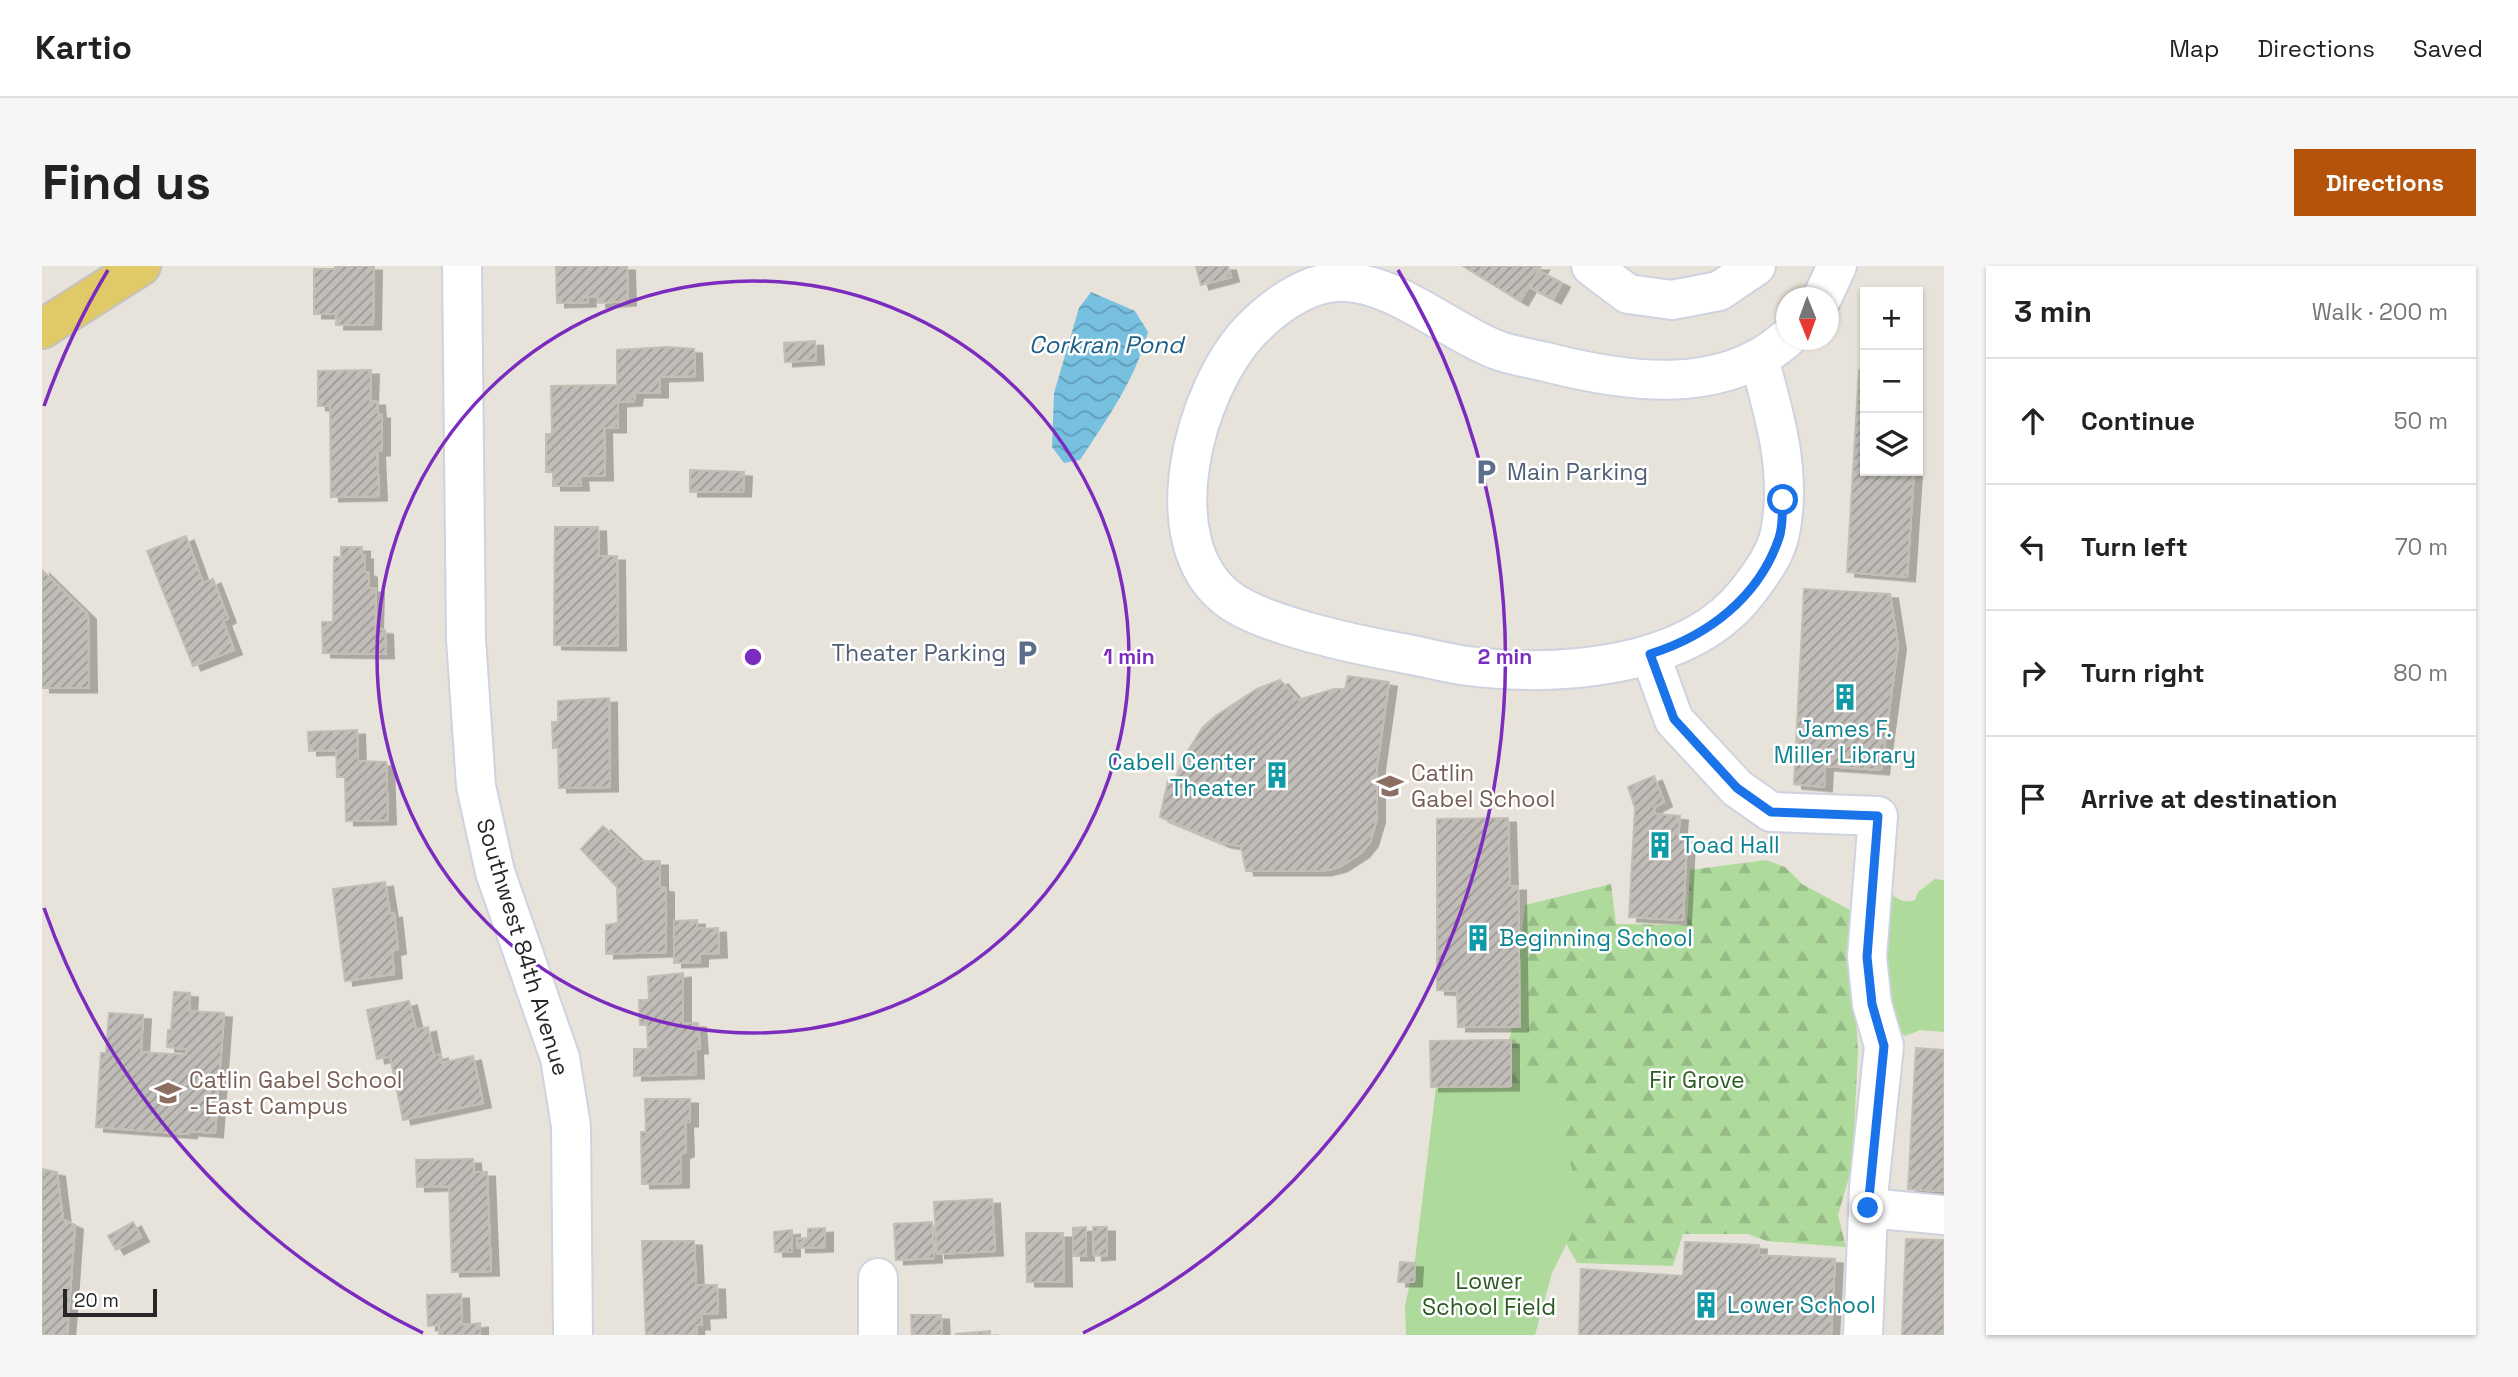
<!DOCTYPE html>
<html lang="en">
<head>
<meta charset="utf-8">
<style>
  :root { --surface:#fff; --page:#f6f6f6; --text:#222; --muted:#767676; --line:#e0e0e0; --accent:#b45309 }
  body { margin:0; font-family:"Space Grotesk",sans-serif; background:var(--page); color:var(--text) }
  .controls { position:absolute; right:21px; top:21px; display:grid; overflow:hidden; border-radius:0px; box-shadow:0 2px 5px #0004 }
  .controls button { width:63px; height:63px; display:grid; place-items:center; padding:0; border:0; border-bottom:2px solid var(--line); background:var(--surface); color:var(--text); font:35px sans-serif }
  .compass { position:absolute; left:1734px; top:21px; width:63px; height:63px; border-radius:50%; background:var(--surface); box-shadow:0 2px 5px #0004; rotate:179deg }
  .scale { position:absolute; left:21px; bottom:18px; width:94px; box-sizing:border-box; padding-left:7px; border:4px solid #272727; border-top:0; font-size:19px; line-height:24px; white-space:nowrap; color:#272727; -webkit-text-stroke:5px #fff; paint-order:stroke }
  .stop { position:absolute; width:21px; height:21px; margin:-16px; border:5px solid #1a73e8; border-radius:50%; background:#fff }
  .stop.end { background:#1a73e8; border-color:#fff; box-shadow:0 2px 7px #0008 }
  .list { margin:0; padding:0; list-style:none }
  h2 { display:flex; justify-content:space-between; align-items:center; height:91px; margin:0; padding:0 28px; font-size:30px }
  h2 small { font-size:23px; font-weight:400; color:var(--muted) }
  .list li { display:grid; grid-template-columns:46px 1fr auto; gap:21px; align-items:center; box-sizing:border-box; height:126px; padding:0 28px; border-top:2px solid var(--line) }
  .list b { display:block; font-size:26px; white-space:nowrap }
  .list em { font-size:23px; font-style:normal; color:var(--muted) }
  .icon { flex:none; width:38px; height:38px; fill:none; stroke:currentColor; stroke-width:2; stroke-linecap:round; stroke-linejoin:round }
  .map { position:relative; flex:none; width:1902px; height:1069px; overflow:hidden; border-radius:0px }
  header { display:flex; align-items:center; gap:42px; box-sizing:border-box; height:98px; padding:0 35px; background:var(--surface); border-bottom:2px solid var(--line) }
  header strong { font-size:33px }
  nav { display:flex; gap:38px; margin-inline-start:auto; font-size:24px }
  .intro { display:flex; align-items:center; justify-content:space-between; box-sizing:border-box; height:168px; padding:0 42px }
  h1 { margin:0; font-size:49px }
  .button { padding:18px 32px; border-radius:0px; background:var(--accent); color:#fff; font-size:24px; font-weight:700 }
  main { display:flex; gap:42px; padding:0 42px }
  aside { flex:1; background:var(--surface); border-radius:0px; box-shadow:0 2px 5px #0004 }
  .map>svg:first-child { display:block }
</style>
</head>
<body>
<header>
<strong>Kartio</strong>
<nav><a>Map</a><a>Directions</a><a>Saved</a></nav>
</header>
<div class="intro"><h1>Find us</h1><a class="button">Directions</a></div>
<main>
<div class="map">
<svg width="1902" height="1069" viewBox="0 0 1902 1069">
  <defs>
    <pattern id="forest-firs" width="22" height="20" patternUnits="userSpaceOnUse" patternTransform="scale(1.75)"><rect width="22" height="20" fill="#aeda9b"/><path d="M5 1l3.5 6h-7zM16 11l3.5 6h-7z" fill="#96bb86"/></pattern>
    <pattern id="water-waves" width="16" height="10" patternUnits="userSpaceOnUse" patternTransform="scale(1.75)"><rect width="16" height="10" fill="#77c0e0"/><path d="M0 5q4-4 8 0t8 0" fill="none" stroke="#629cb6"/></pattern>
    <pattern id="building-hatch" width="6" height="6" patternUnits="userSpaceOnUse" patternTransform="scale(1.75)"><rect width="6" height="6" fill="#c0bcb7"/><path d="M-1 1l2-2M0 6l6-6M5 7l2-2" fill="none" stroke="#9c9995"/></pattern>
    <filter id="shadow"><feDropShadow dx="8" dy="4.5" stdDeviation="0" flood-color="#0004"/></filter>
  </defs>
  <rect width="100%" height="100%" fill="#e8e3da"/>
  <!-- forest -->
  <path fill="url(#forest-firs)" d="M1724 594 1743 601 1760 618 1808 644 1816 787 1810 901 1796 949 1804 981 1725 975 1706 968H1641L1631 1000 1535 997 1517 965 1482 846 1455 800 1469 768 1483 639 1569 618 1574 658 1645 659 1648 604Z"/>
  <!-- park -->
  <path fill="#aeda9b" d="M1893 613 1902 614V766L1878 764 1863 770 1851 761 1843 734 1842 621C1852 630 1859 639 1873 634L1876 626Z
    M1394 821 1476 822 1513 830 1540 947 1510 1007 1493 1069H1364L1363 1040 1373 994Z"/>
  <!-- water -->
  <path fill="url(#water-waves)" d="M1049 26 1093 45 1106 66C1093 114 1065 153 1038 194L1022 197 1010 181 1012 127 1037 42Z"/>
  <!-- building -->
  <path fill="url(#building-hatch)" stroke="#c3beb4" stroke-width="2" filter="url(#shadow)" d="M293 0H332L331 59H294L295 48H272V3H293Z
    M514 0H585L586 35 556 37V30L545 31 546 36 515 37Z
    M1154 0H1186L1189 11 1159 19Z
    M1421 0H1499L1478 35Z
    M1497 5 1520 17 1511 33 1489 22Z
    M773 75 774 94 743 96 742 77Z
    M626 81 652 83 653 110 618 111V127H593L592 135 576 136V162H562L563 210H538L539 220H511V206H504V168H510L509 120 575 119V84Z
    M329 104 328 135H335L336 148H340V185H335L337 230 289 231 288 140H276V105Z
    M1817 104H1823V205H1872L1865 311 1805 306Z
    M648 204 702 206 701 226H648Z
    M513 261H556L557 290H575L576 380 512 379Z
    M144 270 161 317 171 313 186 352 181 355 192 384 151 400 105 285Z
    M299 281H320V289H323V306L327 307V322H334L333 363 343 364 344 388 281 387 280 356H291L292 291H299Z
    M0 304 46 349 47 422H0Z
    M1762 323 1848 328 1856 379 1839 504 1783 500 1782 521 1752 518Z
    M1306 410 1347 416 1335 500V552L1328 576 1319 587 1297 601 1281 605H1204L1199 580 1181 577 1118 551 1126 515 1132 516 1142 491 1161 461 1175 449 1215 423 1238 414 1256 434 1292 423H1303Z
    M567 432 568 521 517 522 516 482H511L510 456H516V435Z
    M315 464 316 495 344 496 346 554 304 555 303 511H295L294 484 267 485 266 466Z
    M1612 510 1622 536 1612 541 1613 548 1638 550 1636 573H1645L1641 654 1587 651 1593 542 1586 521Z
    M1466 552 1468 620H1476L1478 761H1416L1415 725 1395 724V553Z
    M561 560 598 595H618V621L624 622V686L564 688V659L576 657 575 621 539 583Z
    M343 616 348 648 352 647 356 683 350 685 352 708 303 715 291 623Z
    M655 654V663L676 662 677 687 658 688V696L632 697V655Z
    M641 707V757H656L658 783H653L654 808 592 810V783H606L605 759H598L597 734H607L606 711Z
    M132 726 148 727 147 745 182 747 173 867 147 865V868L54 861 59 787H64L67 747 101 749 99 786 144 789V783L125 781 126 764H129Z
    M367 735 374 764 386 761 392 790 398 788 399 797 431 790 441 837 361 854 348 790 335 793 325 744Z
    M1469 774V820L1389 821 1388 775Z
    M1874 782 1902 784V925L1866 923Z
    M603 833H648V856H643L644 886 639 888V917L600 918 599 866H604Z
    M431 893 432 906H445L449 1005 410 1006 407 920 375 921 374 894Z
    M0 903 15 906 21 954 33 959 25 1069H0Z
    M950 933 953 985 895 988 892 936Z
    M91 956 99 971 74 984 66 970Z
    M890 956 892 992 854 994 852 958Z
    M1044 961V990H1031V962Z
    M1051 961H1065V989L1052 990Z
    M783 962V981L756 982 755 973 766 972V963Z
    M750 964V986H733L732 966Z
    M984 967H1021L1022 1016H985Z
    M1864 973 1902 974V1069H1860Z
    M600 975H652L654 1019H675L676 1047 659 1048 660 1059H654L655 1069H604Z
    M1643 976 1717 979 1716 989 1793 993 1789 1069H1537L1539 1003 1641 1010Z
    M1358 996 1373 997 1372 1016H1356Z
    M419 1028 420 1059 438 1057V1069H397V1059L386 1060 385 1029Z
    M869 1049H899L900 1069H870Z
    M948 1065V1069H914V1068Z"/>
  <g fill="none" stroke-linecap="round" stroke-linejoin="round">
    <defs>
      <path id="minor" d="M420 0 424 373 434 520 453 606 518 792 529 860 531 1069
        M1549 0 1586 28 1630 34 1677 25 1714 0
        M1780 32 1795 0
        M1717 93C1733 150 1750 208 1738 267 1734 288 1719 308 1706 325 1647 403 1516 411 1426 400 1404 397 1382 391 1360 387 1316 379 1219 359 1185 332 1111 274 1153 123 1208 65 1230 42 1262 18 1294 16 1350 13 1405 65 1455 84 1471 90 1488 92 1504 96 1582 116 1678 131 1744 73
        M1608 388 1632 454 1695 522 1729 546 1836 550 1825 691 1830 738 1842 780 1827 921 1821 1069
        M1826 942 1902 949
        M836 1012V1069"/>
      <path id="major" d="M0 63 99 0"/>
    </defs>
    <!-- minor casing -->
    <use href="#minor" stroke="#cfd2df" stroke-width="42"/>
    <!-- major casing -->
    <use href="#major" stroke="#c3c3c3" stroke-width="42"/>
    <!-- minor -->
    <use href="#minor" stroke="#fff" stroke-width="38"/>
    <!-- major -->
    <use href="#major" stroke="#e0c967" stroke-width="38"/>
  </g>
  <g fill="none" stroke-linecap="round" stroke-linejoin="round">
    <!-- route -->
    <path stroke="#1a73e8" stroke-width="9" d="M1741 234C1740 246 1741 261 1737 272 1717 331 1666 370 1608 388L1632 453 1695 522 1729 546 1836 550 1825 691 1830 738 1842 780 1826 942"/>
  </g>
  <!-- distance rings -->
  <g fill="none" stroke="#7b2cbf" stroke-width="3.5">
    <circle cx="711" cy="391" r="376"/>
    <path d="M381 1067A752 752 0 0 1 2 642M2 140A752 752 0 0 1 66 4M1356 4A752 752 0 0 1 1041 1067"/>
  </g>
  <!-- icons -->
  <defs>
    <symbol id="parking-bare" viewBox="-9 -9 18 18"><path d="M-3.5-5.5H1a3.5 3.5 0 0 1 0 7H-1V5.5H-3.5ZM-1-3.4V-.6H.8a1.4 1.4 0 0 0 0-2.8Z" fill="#5c6f8a" stroke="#fff" stroke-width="2.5" paint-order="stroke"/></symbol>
    <symbol id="building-bare" viewBox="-9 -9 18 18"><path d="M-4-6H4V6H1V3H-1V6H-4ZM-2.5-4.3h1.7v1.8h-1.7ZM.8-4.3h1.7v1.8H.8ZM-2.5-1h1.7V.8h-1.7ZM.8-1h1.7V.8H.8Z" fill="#0f9aa8" stroke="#fff" stroke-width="2.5" paint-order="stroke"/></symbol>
    <symbol id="school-bare" viewBox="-9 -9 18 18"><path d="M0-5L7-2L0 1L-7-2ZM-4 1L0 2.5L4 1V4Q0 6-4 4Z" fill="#8d6e63" stroke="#fff" stroke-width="2.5" paint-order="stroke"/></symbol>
  </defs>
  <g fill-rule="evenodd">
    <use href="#parking-bare" x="1425" y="187" width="38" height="38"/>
    <use href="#parking-bare" x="966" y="368" width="38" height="38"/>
    <use href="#building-bare" x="1784" y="412" width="38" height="38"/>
    <use href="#building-bare" x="1216" y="490" width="38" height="38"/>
    <use href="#school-bare" x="1329" y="501" width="38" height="38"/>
    <use href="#building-bare" x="1599" y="560" width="38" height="38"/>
    <use href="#building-bare" x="1417" y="653" width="38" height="38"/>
    <use href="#school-bare" x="107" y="808" width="38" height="38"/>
    <use href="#building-bare" x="1645" y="1020" width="38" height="38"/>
  </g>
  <g text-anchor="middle" stroke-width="5" stroke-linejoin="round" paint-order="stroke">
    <!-- service labels -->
    <g font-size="23" fill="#4e5e75" stroke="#fff" text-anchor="start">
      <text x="1465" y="214">Main Parking</text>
      <text x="964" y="395" text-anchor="end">Theater Parking</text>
    </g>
    <!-- culture labels -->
    <g font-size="23" fill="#0d838f" stroke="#fff" text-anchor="start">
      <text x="1803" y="471" text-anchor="middle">James F.<tspan x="1803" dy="26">Miller Library</tspan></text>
      <text x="1214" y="504" text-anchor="end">Cabell Center<tspan x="1214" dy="26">Theater</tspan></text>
      <text x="1639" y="587">Toad Hall</text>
      <text x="1457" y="680">Beginning School</text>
      <text x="1685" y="1047">Lower School</text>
    </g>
    <!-- education labels -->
    <g font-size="23" fill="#785e54" stroke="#fff" text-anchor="start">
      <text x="1369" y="515">Catlin<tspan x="1369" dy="26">Gabel School</tspan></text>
      <text x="147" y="822">Catlin Gabel School<tspan x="147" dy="26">- East Campus</tspan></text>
    </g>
    <!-- street labels -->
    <g font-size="23" fill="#272727" stroke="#fff">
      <text transform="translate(481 681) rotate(73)" y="8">Southwest 84th Avenue</text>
    </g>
    <!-- park labels -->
    <g font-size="23" fill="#2a5b20" stroke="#fff">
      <text x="1655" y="822">Fir Grove</text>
      <text x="1447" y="1023">Lower<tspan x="1447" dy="26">School Field</tspan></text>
    </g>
    <!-- water labels -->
    <g font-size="24" font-style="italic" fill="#1b5e87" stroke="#fff">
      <text x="1064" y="87">Corkran Pond</text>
    </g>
  </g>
  <circle cx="711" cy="391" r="10" fill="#7b2cbf" stroke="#fff" stroke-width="3.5"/>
  <g font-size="21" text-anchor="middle" font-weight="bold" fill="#7b2cbf" stroke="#fff" stroke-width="5" stroke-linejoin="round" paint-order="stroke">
    <text x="1087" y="398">1 min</text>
    <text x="1463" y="398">2 min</text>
  </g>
</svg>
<div class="controls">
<button>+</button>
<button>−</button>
<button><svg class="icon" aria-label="layers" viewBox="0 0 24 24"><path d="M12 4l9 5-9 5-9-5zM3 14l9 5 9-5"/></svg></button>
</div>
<svg class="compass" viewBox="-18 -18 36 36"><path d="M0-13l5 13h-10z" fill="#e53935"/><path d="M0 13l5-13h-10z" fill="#767676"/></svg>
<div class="scale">20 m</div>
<div class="stop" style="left:1741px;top:234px"></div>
<div class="stop end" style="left:1826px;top:942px"></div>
</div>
<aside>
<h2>3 min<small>Walk · 200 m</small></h2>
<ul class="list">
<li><svg class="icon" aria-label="ahead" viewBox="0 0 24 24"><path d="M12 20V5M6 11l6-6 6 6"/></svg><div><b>Continue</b></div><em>50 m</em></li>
<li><svg class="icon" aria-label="left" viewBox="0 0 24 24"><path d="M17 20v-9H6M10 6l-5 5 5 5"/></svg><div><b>Turn left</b></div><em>70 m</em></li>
<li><svg class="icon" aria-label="right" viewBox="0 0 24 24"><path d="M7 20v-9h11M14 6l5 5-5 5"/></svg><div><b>Turn right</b></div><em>80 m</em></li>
<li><svg class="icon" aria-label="arrive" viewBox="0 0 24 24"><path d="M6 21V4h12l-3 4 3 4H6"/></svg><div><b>Arrive at destination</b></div></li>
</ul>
</aside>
</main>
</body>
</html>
